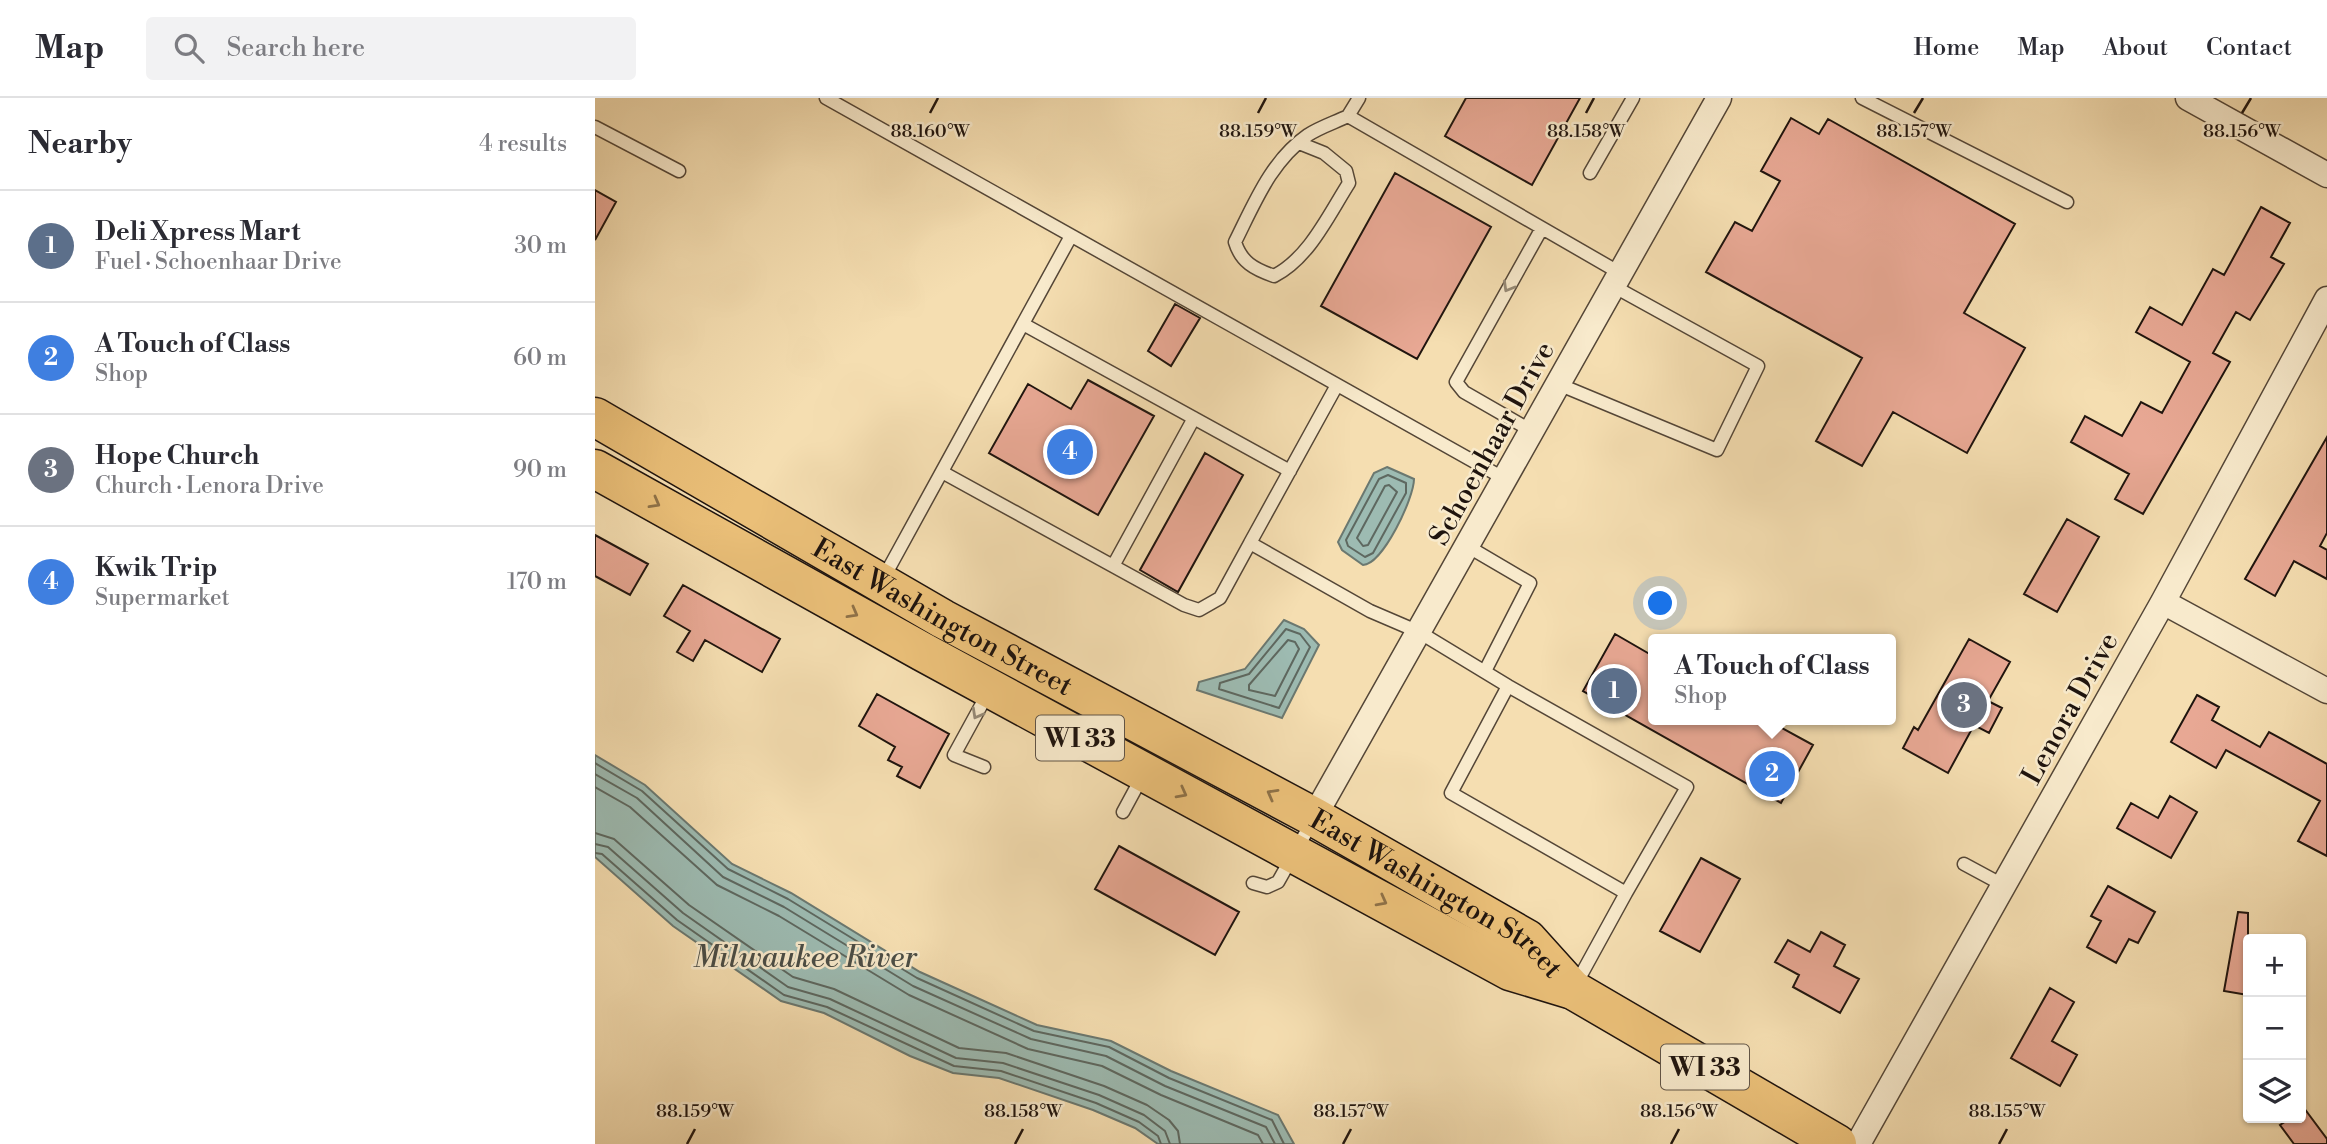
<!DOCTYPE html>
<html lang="en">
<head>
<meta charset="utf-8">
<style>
  :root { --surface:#fff; --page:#f2f2f3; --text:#2b2b33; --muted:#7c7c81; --line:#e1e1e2; --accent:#8f2418 }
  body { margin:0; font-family:"Libre Bodoni",serif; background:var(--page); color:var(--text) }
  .controls { position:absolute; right:21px; bottom:21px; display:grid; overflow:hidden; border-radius:7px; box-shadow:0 2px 5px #0004 }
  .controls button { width:63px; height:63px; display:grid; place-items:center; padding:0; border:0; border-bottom:2px solid var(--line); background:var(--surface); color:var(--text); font:35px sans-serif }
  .you { position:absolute; left:1066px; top:506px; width:24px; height:24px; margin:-18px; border:5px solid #fff; border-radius:50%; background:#1a73e8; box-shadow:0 0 0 10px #1a73e833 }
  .badge { display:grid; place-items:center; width:46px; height:46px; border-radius:50%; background:var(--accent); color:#fff; font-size:23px; font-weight:700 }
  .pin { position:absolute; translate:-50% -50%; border:4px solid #fff; box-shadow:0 2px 7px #0006 }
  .popup { position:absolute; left:1053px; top:536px; width:248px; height:91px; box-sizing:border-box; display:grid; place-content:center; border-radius:7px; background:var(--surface); filter:drop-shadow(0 2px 5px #0005); font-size:23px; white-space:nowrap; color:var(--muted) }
  .popup b { font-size:26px; color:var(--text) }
  .popup::after { content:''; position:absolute; left:50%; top:100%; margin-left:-14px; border:14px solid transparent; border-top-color:var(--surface) }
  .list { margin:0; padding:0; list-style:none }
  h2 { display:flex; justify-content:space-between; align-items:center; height:91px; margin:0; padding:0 28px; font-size:30px }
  h2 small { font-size:23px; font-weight:400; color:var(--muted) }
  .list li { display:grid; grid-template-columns:46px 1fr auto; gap:21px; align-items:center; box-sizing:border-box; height:112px; padding:0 28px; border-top:2px solid var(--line) }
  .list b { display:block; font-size:26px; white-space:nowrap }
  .list p { margin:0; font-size:23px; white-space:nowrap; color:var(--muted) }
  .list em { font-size:23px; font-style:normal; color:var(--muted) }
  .icon { flex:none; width:38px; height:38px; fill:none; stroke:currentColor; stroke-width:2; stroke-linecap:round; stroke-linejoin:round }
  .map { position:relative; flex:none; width:1732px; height:1046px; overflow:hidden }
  header { display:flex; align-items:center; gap:42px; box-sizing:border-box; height:98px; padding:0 35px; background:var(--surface); border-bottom:2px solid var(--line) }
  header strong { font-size:33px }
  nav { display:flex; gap:38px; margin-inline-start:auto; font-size:24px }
  .search { width:490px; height:63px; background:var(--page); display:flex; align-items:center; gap:18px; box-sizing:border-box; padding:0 24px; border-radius:7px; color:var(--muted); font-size:26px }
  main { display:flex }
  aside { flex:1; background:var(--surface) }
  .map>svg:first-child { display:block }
</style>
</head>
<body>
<header>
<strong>Map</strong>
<div class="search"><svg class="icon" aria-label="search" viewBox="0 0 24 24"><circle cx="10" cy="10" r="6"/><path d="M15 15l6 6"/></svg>Search here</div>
<nav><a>Home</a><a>Map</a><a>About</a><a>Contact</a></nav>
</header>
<main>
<aside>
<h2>Nearby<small>4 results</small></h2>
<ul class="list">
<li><span class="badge" style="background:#5c6f8a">1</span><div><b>Deli Xpress Mart</b><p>Fuel · Schoenhaar Drive</p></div><em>30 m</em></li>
<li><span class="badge" style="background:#3f7fe0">2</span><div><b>A Touch of Class</b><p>Shop</p></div><em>60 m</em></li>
<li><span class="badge" style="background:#6b7280">3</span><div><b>Hope Church</b><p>Church · Lenora Drive</p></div><em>90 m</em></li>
<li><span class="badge" style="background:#3f7fe0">4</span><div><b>Kwik Trip</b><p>Supermarket</p></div><em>170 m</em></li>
</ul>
</aside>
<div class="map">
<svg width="1732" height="1046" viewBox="0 0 1732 1046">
  <rect width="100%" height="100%" fill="#f5deb1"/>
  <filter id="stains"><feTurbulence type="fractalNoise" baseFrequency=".00286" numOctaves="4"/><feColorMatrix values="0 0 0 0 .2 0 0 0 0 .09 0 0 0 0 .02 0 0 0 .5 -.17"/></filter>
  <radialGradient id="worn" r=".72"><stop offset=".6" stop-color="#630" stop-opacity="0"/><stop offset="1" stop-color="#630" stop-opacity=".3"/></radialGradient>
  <!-- water -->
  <path fill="#9dbbb2" stroke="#6b7870" stroke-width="2" d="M792 369 819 381C819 400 788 466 768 467L747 452 743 444 779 375Z
    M689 522 709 531 724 547 687 620 602 592 604 584 650 571Z
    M0 657 50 687 137 766 196 795 325 874 442 927 516 943 576 973 683 1017 699 1046H563L540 1030 498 1012 404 980 358 975 315 958 229 915 186 903 78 828 0 759Z"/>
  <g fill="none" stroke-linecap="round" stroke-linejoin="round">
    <!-- shore -->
    <path stroke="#5e6860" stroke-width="2" d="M793 377 811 385V395L778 455 770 459 753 448 751 442 784 381Z
      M794 387 802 394 773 447 768 448 762 440 790 388Z
      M691 531 705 536 715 549 684 610 624 591 625 585 654 576Z
      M693 542 700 544 704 551 680 598 654 592V587Z
      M0 665 47 693 133 771 193 801 322 880 439 933 514 949 574 980 677 1022 689 1046
      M0 676 42 700 128 779 189 809 318 888 436 941 511 958 570 988 671 1029 680 1046
      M0 689 35 709 122 787 184 818 314 897 433 951 507 968 566 997 663 1037 668 1046
      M0 735 19 741 94 807 198 879 239 891 364 950 411 955 509 988 552 1007 574 1022 583 1033 585 1046
      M0 746 13 749 88 815 193 889 235 901 361 960 408 965 504 997 549 1017 570 1033 575 1046
      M0 755 7 756 82 822 189 897 232 909 359 968 406 973 501 1005 544 1024 563 1038 566 1046"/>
  </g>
  <!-- building -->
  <path fill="#e8a894" stroke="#1f140e" stroke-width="2" d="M871 0H985L937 87 850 38Z
    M1196 20 1224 36 1233 21 1420 126 1369 215 1430 250 1372 355 1298 314 1267 368 1221 343 1267 260 1111 174 1140 124 1157 133 1185 83 1166 73Z
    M800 75 896 129 822 261 726 208Z
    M0 92 21 104 0 142Z
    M1666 109 1695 125 1676 159 1689 166 1655 222 1641 214 1618 255 1635 264 1548 416 1520 401 1534 376 1476 344 1490 318 1527 338 1546 304 1567 315 1595 264 1541 234 1555 209 1587 227 1618 171 1629 177Z
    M580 206 605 220 576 268 553 253Z
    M493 282 559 318 503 417 394 355 433 286 476 311Z
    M1732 339V435L1725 448 1732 452V481L1699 463 1680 498 1650 481Z
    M610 355 648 377 583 494 545 472Z
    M1472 421 1504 439 1462 514 1429 496Z
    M0 437 53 466 35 497 0 478Z
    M88 487 185 541 167 574 110 542 98 563 82 554 95 533 69 518Z
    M1020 536 1058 558V622H1172L1218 647 1186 705 988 593Z
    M1374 541 1415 564 1393 603 1407 610 1394 635 1379 627 1353 675 1308 650 1319 629 1323 632Z
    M282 596 354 636 325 690 302 678 307 669 293 662 300 649 264 628Z
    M1602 597 1624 609 1617 622 1665 649 1674 634 1732 666V758L1703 743 1725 703 1631 652 1621 670 1576 644Z
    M1575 698 1602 714 1576 760 1522 730 1536 705 1563 720Z
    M524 748 644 814 620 857 500 791Z
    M1106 760 1145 781 1105 854 1065 833Z
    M1513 788 1560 814 1543 845 1534 841 1521 865 1492 849 1506 823 1496 818Z
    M1643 814 1653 815V897L1629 893Z
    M1226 834 1250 847 1239 868 1264 881 1245 915 1198 889 1204 877 1180 864 1193 842 1215 854Z
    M1455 890 1479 904 1457 943 1482 957 1465 988 1416 960Z
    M1709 1010 1732 1041V1046H1699L1685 1027 1696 1020H1706V1012Z"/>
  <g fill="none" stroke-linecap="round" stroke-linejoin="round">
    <defs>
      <path id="lane" d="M231 0 910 381
        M764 0 753 18 1025 175
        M1267 0 1472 104
        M0 29 84 73
        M704 45 729 55 751 73 754 85C733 118 714 160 679 178 659 171 646 164 640 144 660 104 676 63 713 37 725 29 741 24 753 18
        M995 75 1038 0
        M428 226 695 373
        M963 286 1122 352 1163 268 1018 188
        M937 333 869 294 861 284 947 130
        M347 374 589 507 604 512 625 500 655 445 775 513 824 534 913 588 856 695 1031 795 980 888
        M655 445 742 287
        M872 448 935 485 890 573
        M518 468 599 320
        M288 481 476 138
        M913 588 1092 689 1031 795
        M389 669 359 657 394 593
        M528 714 548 677
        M1369 766 1408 787
        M658 785 672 789 683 784 718 722"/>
      <path id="street" d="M1593 0 1732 77
        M1568 504 1732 593
        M719 719 1124 0
        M1263 1046 1568 504 1732 201"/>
      <g id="primary">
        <path id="s1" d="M0 319 348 521 719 719 932 841 978 892"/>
        <path d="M0 371 328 554 915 873 978 892 1242 1046"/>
      </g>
    </defs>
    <!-- lane casing -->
    <use href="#lane" stroke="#544637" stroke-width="15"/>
    <!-- street casing -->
    <use href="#street" stroke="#544637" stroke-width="27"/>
    <!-- primary casing -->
    <use href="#primary" stroke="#1f140e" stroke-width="41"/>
    <!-- lane -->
    <use href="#lane" stroke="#f8eacc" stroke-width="12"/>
    <!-- street -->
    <use href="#street" stroke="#f8eacc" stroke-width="24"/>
    <!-- primary -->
    <use href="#primary" stroke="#eabf78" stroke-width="38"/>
  </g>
  <!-- one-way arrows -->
  <defs><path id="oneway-chevron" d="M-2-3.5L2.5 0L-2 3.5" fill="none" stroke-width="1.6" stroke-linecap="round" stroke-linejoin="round" transform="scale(1.75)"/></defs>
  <g stroke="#968a76">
    <use href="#oneway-chevron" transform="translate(913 189) rotate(120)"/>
    <use href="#oneway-chevron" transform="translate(382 616) rotate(119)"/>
  </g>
  <g stroke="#8f7248">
    <use href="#oneway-chevron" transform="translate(60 405) rotate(29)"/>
    <use href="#oneway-chevron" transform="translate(258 515) rotate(29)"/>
    <use href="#oneway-chevron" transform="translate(587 695) rotate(28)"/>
    <use href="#oneway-chevron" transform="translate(677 696) rotate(-151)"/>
    <use href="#oneway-chevron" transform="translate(787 803) rotate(28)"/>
  </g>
  <!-- ticks -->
  <path fill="none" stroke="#1f140e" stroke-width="2.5" d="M335 15 343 0M663 15 671 0M991 15 999 0M1319 15 1328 0M1647 15 1656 0M92 1046 100 1031M420 1046 428 1031M748 1046 756 1031M1076 1046 1084 1031M1404 1046 1412 1031"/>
  <g text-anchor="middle" stroke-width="5" stroke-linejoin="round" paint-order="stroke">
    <!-- shield labels -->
    <g fill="#f8eacc" stroke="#605447" stroke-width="2">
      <rect x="441" y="617.5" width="88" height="45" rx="5"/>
      <rect x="1066" y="946.5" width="88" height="45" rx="5"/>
    </g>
    <g font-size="26" font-weight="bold" fill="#1f140e">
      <text x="485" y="649">WI 33</text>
      <text x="1110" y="978">WI 33</text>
    </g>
    <!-- street labels -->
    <g font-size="28" fill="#1f140e" stroke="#f8eacc">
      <text transform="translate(896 345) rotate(-61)" y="10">Schoenhaar Drive</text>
      <text dy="10" stroke="none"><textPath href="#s1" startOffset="401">East Washington Street</textPath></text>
      <text transform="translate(1474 610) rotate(-61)" y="10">Lenora Drive</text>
      <text dy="10" stroke="none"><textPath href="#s1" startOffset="968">East Washington Street</textPath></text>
    </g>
    <!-- water labels -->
    <g font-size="30" font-style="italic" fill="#4b4e47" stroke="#f8eacc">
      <text x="210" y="869">Milwaukee River</text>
    </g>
  </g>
  <g font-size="18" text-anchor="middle" fill="#1f140e" stroke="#f8eacc" stroke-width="5" stroke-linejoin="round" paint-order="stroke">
    <text x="335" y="39">88.160°W</text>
    <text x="663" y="39">88.159°W</text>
    <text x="991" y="39">88.158°W</text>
    <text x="1319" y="39">88.157°W</text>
    <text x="1647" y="39">88.156°W</text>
    <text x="100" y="1019">88.159°W</text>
    <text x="428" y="1019">88.158°W</text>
    <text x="756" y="1019">88.157°W</text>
    <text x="1084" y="1019">88.156°W</text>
    <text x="1412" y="1019">88.155°W</text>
  </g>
  <rect width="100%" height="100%" filter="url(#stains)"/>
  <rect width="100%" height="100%" fill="url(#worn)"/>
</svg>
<div class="controls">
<button>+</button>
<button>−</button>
<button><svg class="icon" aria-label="layers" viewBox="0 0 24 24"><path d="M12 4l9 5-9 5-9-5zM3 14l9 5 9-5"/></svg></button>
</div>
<div class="you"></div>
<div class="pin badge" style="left:1019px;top:593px;background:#5c6f8a">1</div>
<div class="pin badge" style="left:1177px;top:676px;background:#3f7fe0">2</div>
<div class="popup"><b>A Touch of Class</b>Shop</div>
<div class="pin badge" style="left:1369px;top:607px;background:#6b7280">3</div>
<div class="pin badge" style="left:475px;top:354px;background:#3f7fe0">4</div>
</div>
</main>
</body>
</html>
